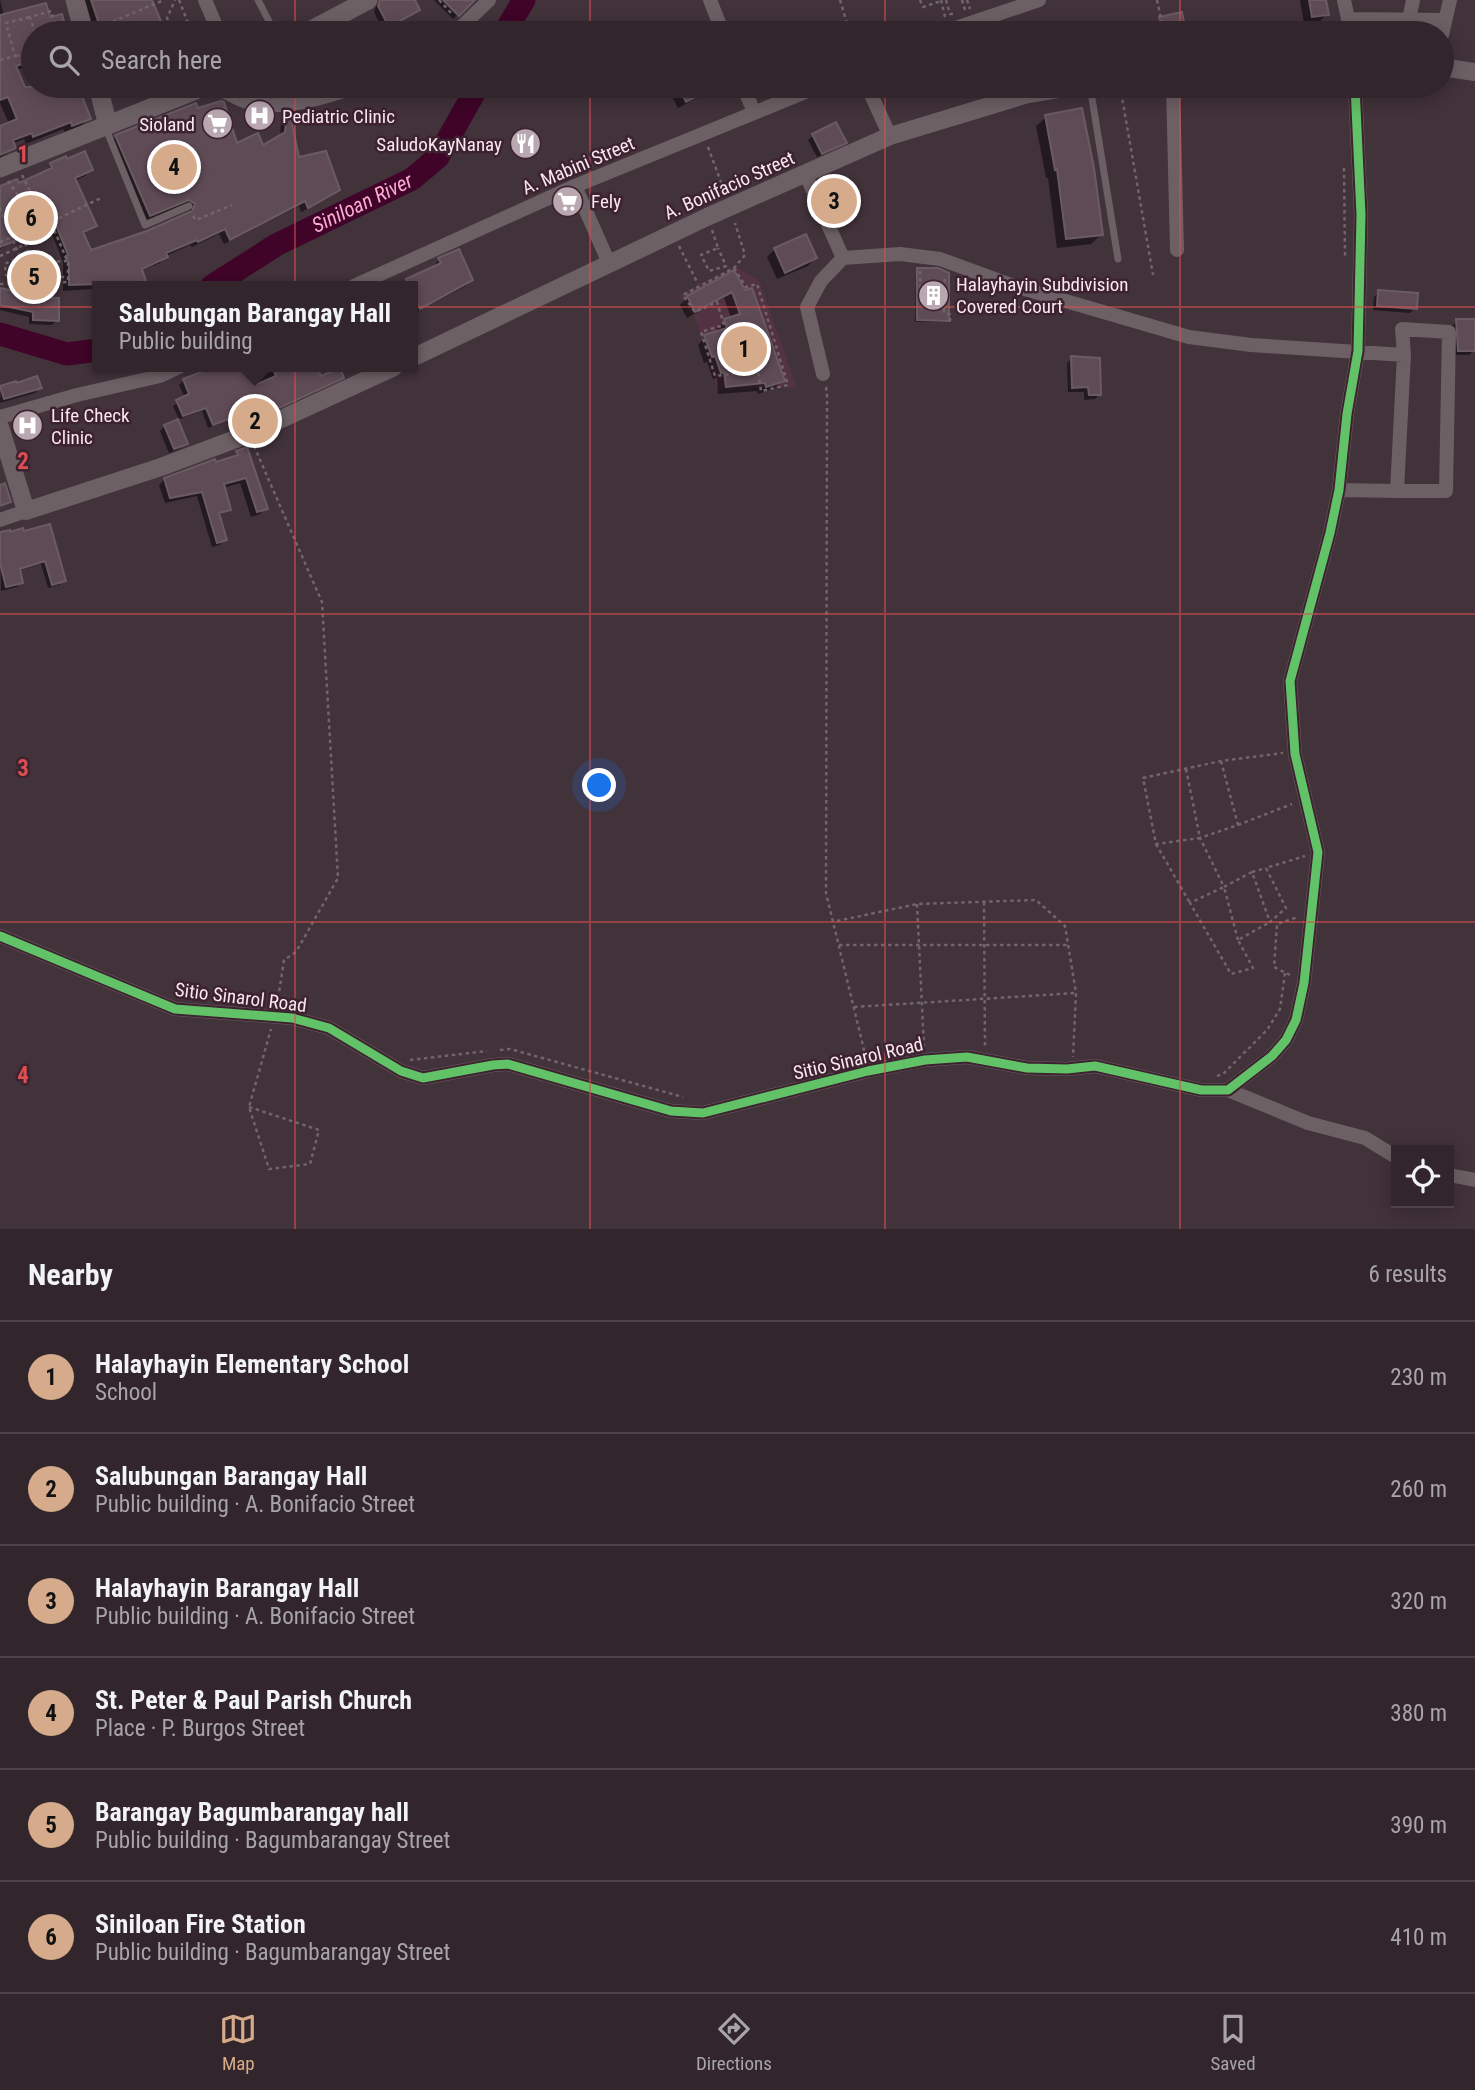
<!DOCTYPE html>
<html lang="en">
<head>
<meta charset="utf-8">
<style>
  :root { --surface:#32262c; --page:#3a2e34; --text:#f1f3f6; --muted:#a8a5a9; --line:#4d4348; --accent:#d6ab8b }
  body { margin:0; font-family:"Roboto Condensed",sans-serif; background:var(--page); color:var(--text) }
  .controls { position:absolute; right:21px; bottom:21px; display:grid; overflow:hidden; border-radius:0px; box-shadow:0 4px 18px #0003 }
  .controls button { width:63px; height:63px; display:grid; place-items:center; padding:0; border:0; border-bottom:2px solid var(--line); background:var(--surface); color:var(--text); font:35px sans-serif }
  .you { position:absolute; left:600px; top:786px; width:24px; height:24px; margin:-18px; border:5px solid #fff; border-radius:50%; background:#1a73e8; box-shadow:0 0 0 10px #1a73e833 }
  .badge { display:grid; place-items:center; width:46px; height:46px; border-radius:50%; background:var(--accent); color:#111; font-size:23px; font-weight:700 }
  .pin { position:absolute; translate:-50% -50%; border:4px solid #fff; box-shadow:0 2px 7px #0006 }
  .popup { position:absolute; left:92px; top:281px; width:326px; height:91px; box-sizing:border-box; display:grid; place-content:center; border-radius:0px; background:var(--surface); filter:drop-shadow(0 2px 5px #0005); font-size:23px; white-space:nowrap; color:var(--muted) }
  .popup b { font-size:26px; color:var(--text) }
  .popup::after { content:''; position:absolute; left:50%; top:100%; margin-left:-14px; border:14px solid transparent; border-top-color:var(--surface) }
  .list { margin:0; padding:0; list-style:none }
  h2 { display:flex; justify-content:space-between; align-items:center; height:91px; margin:0; padding:0 28px; font-size:30px }
  h2 small { font-size:23px; font-weight:400; color:var(--muted) }
  .list li { display:grid; grid-template-columns:46px 1fr auto; gap:21px; align-items:center; box-sizing:border-box; height:112px; padding:0 28px; border-top:2px solid var(--line) }
  .list b { display:block; font-size:26px; white-space:nowrap }
  .list p { margin:0; font-size:23px; white-space:nowrap; color:var(--muted) }
  .list em { font-size:23px; font-style:normal; color:var(--muted) }
  .icon { flex:none; width:38px; height:38px; fill:none; stroke:currentColor; stroke-width:2; stroke-linecap:round; stroke-linejoin:round }
  .map { position:relative; flex:none; width:1475px; height:1229px; overflow:hidden }
  .search { position:absolute; background:var(--surface); box-shadow:0 4px 18px #0003; left:21px; right:21px; top:21px; height:77px; display:flex; align-items:center; gap:18px; box-sizing:border-box; padding:0 24px; border-radius:38px; color:var(--muted); font-size:26px }
  .sheet { height:763px; background:var(--surface) }
  nav { display:flex; justify-content:space-around; align-items:center; box-sizing:border-box; height:98px; border-top:2px solid var(--line); background:var(--surface); font-size:19px; color:var(--muted) }
  nav a { display:grid; justify-items:center; gap:4px }
  nav .on { color:var(--accent) }
  .map>svg:first-child { display:block }
</style>
</head>
<body>
<div class="map">
<svg width="1475" height="1229" viewBox="0 0 1475 1229">
  <rect width="100%" height="100%" fill="#42323a"/>
  <!-- built -->
  <path fill="#533343" d="M735 266 759 280 797 388 769 387 718 390 696 320 679 295Z"/>
  <!-- shadow -->
  <path fill="#0007" d="M0 0 4 16 49 20 61 16 65 33H33V65L16 70 24 89 33 85 58 86 61 91 77 86 89 118 81 126 65 132 63 129 26 144 24 139 12 144 14 148 0 158V128L9 124 0 103Z
    M85 0H150L164 33H95Z
    M381 0H413L418 10 383 31 374 12 376 6Z
    M434 0H474L453 19Z
    M1300 0H1325L1327 14 1319 22 1304 24Z
    M1180 14 1184 33H1155L1153 26 1160 19Z
    M102 86H145L123 97 121 90 107 96Z
    M228 86H320L316 91 281 98H255L228 88Z
    M666 86H702L705 91 697 98 678 108Z
    M197 110 236 145 262 148 280 137 281 122 288 116 298 159 338 190 332 196 301 212 299 206 224 244 219 234 192 247 190 245 166 256 160 263 141 271 144 281 139 286H98V293L94 289 63 291V262L48 224 0 249V188L18 185 46 173 51 165 91 170 85 176 74 181 95 225 82 234 90 253 148 232 188 215 190 211 186 206H180L144 221 110 143 116 137Z
    M1046 117 1101 235 1091 244 1057 248 1048 178H1046L1036 126Z
    M813 135 844 142 840 147 817 157 808 140Z
    M826 196 845 208 835 218 823 223 815 207Z
    M775 249 815 258 808 266 777 279 767 257Z
    M439 260 471 280 466 286 415 313 412 308V286H397L435 268 434 265Z
    M918 270 947 320 945 322H915L916 272Z
    M733 273 783 380 775 388 758 394 757 391 718 394 717 378 713 379 707 362 704 363 698 345 705 337 718 332 717 328 725 321 731 318 724 298 687 318 680 305 688 297Z
    M0 289 57 320 52 325 29 324V317L0 310Z
    M1379 292 1415 308 1410 313 1373 310 1374 297Z
    M1457 321 1474 350 1469 355H1454L1452 326Z
    M1072 358 1100 394 1095 399 1084 400V392H1068L1067 363Z
    M216 367H315L320 378 342 377 337 382 239 427 236 418 208 428 202 411 179 419 173 406 185 398 179 385 184 380Z
    M1 387 40 388 35 393 0 403Z
    M165 426 186 444 181 448 169 453 160 431Z
    M237 452 266 508 260 514 251 517 240 483 223 488 229 509 218 516 225 539 220 545 212 547 197 496 165 503 159 485 165 479 232 458Z
    M22 530 64 580 59 585 48 588 41 564 18 571 21 583 17 587 1 591 0 534Z"/>
  <g fill="none" stroke-linecap="round" stroke-linejoin="round">
    <!-- river -->
    <g stroke="#3f0428" stroke-width="23">
      <path d="M504 33 524 0"/>
      <path id="s1" d="M212 286 276 245 412 179 438 157 478 86"/>
      <path d="M0 334 67 354 98 350"/>
    </g>
  </g>
  <!-- building -->
  <path fill="#5f4b56" stroke="#6a5b62" stroke-width="2" d="M91 0H152L166 33H102Z
    M380 0H415L420 10 389 27 378 6Z
    M443 0H475L459 16Z
    M1309 0H1326L1329 15 1312 17Z
    M46 3 50 17 62 14 67 33H33V61L16 66 25 87 60 86 62 89 78 86 91 119 72 126 71 122 33 137 32 133 13 140 16 148 0 155V126L17 119 8 97 0 100V15Z
    M1182 12 1186 33H1163L1159 17Z
    M234 86H318V88L301 93 272 96 247 92Z
    M678 86H717L686 102Z
    M221 101 224 102 237 143 258 133 263 145 285 132 287 114H290L299 157 326 151 340 190 308 208 305 201 230 240 225 229 198 242 197 240 166 253 168 257 142 269 146 281 127 286H101L100 284 69 285V264L66 256 68 255 54 220 20 239 0 247V186L17 179 19 183 52 168 50 163 66 156 67 159 85 151 93 170 75 178 97 226 83 232 91 250 147 231 192 211 195 204 189 200 150 216 115 135 196 103 198 108Z
    M1082 108 1094 168 1103 235 1066 239 1057 169 1055 170 1045 115Z
    M836 122 847 143 822 154 812 134Z
    M839 189 847 208 834 214 825 195Z
    M806 234 817 258 785 273 774 248Z
    M459 249 473 280 420 309 417 302 412 304V286H410L406 279 441 263 438 258Z
    M917 268H938L949 273V321L917 320Z
    M734 270 745 290 752 288 785 381 766 387 765 383 726 387 724 372 721 373 715 356 712 357 704 335 727 328 724 319 740 314 732 292 695 312 687 296Z
    M0 288 30 294V297L59 298V321L33 320V312L0 305Z
    M1378 290 1418 293 1417 309 1377 306Z
    M1456 319H1475V351H1458Z
    M1071 356 1100 358 1101 395H1089L1088 387 1072 388Z
    M214 367H247L255 385 276 376 272 367H317L321 376 340 368 344 378 244 424 240 415 213 425 206 408 183 416 176 400 189 394 183 379Z
    M37 376 42 388 4 399 0 386 16 381 17 383Z
    M178 419 188 444 174 449 164 425Z
    M247 447 268 509 257 512 246 478 224 484 231 510 219 513 227 540 217 543 202 492 170 498 164 478 215 459 216 462 238 455 236 451Z
    M5 483 11 502 0 506V485Z
    M50 524 66 581 52 585 45 561 20 569 23 583 6 587 0 563V532L10 530V532L23 528 24 531Z"/>
  <g fill="none" stroke-linecap="round" stroke-linejoin="round">
    <!-- path -->
    <path stroke="#71656a" stroke-width="2.5" stroke-dasharray="3.5 3.5" stroke-linecap="butt" d="M179 0 192 33
      M439 0 453 15
      M840 0 850 33
      M920 0 923 7 941 1
      M941 0 945 17
      M946 0 950 14H953
      M962 0 965 10
      M967 0 970 9
      M1157 0 1164 33
      M1013 23 1015 33
      M100 27 164 0
      M35 33 30 17 51 11 57 31 66 30
      M173 33 167 18 175 0
      M16 56 33 51
      M0 60 15 56 6 23 30 17
      M1120 86 1153 275
      M1099 88 1111 86
      M708 147 725 193
      M1344 168 1345 256
      M22 175 49 229 24 240 13 216 38 203
      M8 181 28 209
      M0 208 22 262
      M193 216 196 220 232 205
      M712 230 718 248 701 255 709 271 726 266 718 248
      M0 242 12 237
      M25 243 31 260 51 283
      M679 246 698 284
      M0 256 54 231
      M22 262 13 260 5 264 6 275 17 279 22 275H54L55 263
      M734 268 746 287 757 284 788 385 761 391 758 371 715 376 701 332 724 325 717 302 695 312 683 295 734 268 745 255 735 223
      M42 271V267L47 262 67 261
      M920 271 921 305 944 309 945 276
      M54 275 68 278
      M23 282 22 262 31 260
      M0 284 68 282V263L51 222 101 198
      M944 309V313L950 314V324
      M826 387 827 395 826 893 866 1058
      M254 446 322 602 338 878 296 952 284 960 277 1006
      M1221 761 1238 825 1200 838 1224 887 1252 872 1270 922 1286 908 1266 868 1305 856
      M1186 769 1200 838 1156 844 1143 778 1221 761 1283 753
      M1238 825 1292 804
      M1156 844 1190 903
      M1252 872 1266 868
      M984 902 985 1049
      M917 904 924 1047
      M837 921 917 904 1036 900 1065 926 1076 993 1073 1057
      M1238 940 1224 887 1190 903 1231 974 1253 968 1238 940 1270 922
      M839 945H1068
      M1290 975 1274 967 1277 924 1298 917
      M854 1007 1076 993
      M500 1050 510 1049 683 1097
      M410 1060 487 1051
      M1217 1076 1223 1074 1267 1030 1280 1009 1285 973
      M249 1107 319 1130 310 1164 269 1169 249 1107 271 1029"/>
    <!-- service -->
    <path stroke="#6c6065" stroke-width="7" d="M258 0 275 33
      M1090 86 1118 259
      M106 129 145 225 189 206"/>
    <!-- minor -->
    <path stroke="#6c6065" stroke-width="14" d="M205 0 219 33
      M710 0 723 33
      M1344 0 1351 33
      M1349 19 1445 20
      M1409 20 1413 0
      M455 33 489 0
      M941 33 1039 0
      M1442 35 1450 0
      M214 86C224 91 233 97 244 101 279 113 327 97 359 86
      M743 86 754 112
      M867 86 890 136
      M1173 86 1177 250
      M805 173 843 258
      M575 186 609 263
      M354 286 575 186 820 86
      M1402 329 1449 332 1446 491H1397L1404 355Z
      M823 374 807 307 821 281 843 258 900 254 940 259 1014 286 1189 337 1251 345 1404 355
      M0 417 77 395 160 376 179 367
      M1339 490 1397 491
      M0 520 26 511
      M0 936 175 1009 292 1018 329 1028 401 1071 423 1078 493 1065 508 1064 671 1111 703 1113 868 1071 925 1060 967 1057 1027 1068 1067 1069 1095 1066 1201 1090H1228L1272 1056 1286 1040 1296 1020 1304 983 1318 852 1295 754 1290 681 1330 533 1339 490 1347 414 1358 351 1361 215 1355 86
      M1228 1090 1308 1123 1365 1138 1396 1157
      M1449 1175 1475 1180"/>
    <!-- tertiary -->
    <path stroke="#6c6065" stroke-width="18" d="M1442 67 1475 72
      M412 358 707 217 890 136 1028 94 1076 86
      M0 427 26 511 161 467 249 434 394 367"/>
    <!-- secondary -->
    <path stroke="#6c6065" stroke-width="19" d="M75 0 84 33
      M306 33 368 0
      M98 86 106 118 105 125
      M0 168 206 86"/>
    <defs>
      <path id="cycleway" d="M0 936 175 1009 292 1018 329 1028 401 1071 423 1078 493 1065 508 1064 671 1111 703 1113 868 1071 925 1060 967 1057 1027 1068 1067 1069 1095 1066 1201 1090H1228L1272 1056 1286 1040 1296 1020 1304 983 1318 852 1295 754 1290 681 1330 533 1339 490 1347 414 1358 351 1361 215 1355 86"/>
    </defs>
    <!-- cycleway casing -->
    <use href="#cycleway" stroke="#3d222f" stroke-width="13"/>
    <!-- cycleway -->
    <use href="#cycleway" stroke="#61c268" stroke-width="9"/>
  </g>
  <!-- grid -->
  <path fill="none" stroke="#dd4e50" stroke-width="2" stroke-opacity="0.55" d="M295 0V33M590 0V33M885 0V33M1180 0V33M295 86V1229M590 86V1229M885 86V1229M1180 86V1229M0 307H1475M0 614H1475M0 922H1475"/>
  <!-- icons -->
  <defs>
    <symbol id="hospital-disc" viewBox="-11 -11 22 22"><circle r="9.5" fill="#baa8b0" stroke="#3d222f"/><path d="M-5-5h3v3.5h4V-5h3V5h-3V1.5h-4V5h-3Z" fill="#fff"/></symbol>
    <symbol id="supermarket-disc" viewBox="-11 -11 22 22"><circle r="9.5" fill="#baa8b0" stroke="#3d222f"/><path d="M-6-5.5h2.5l.6 2H6L4.5 2H-2.5L-4.4-4H-6ZM-1.5 3.2a1.3 1.3 0 1 0 .1 0ZM3 3.2a1.3 1.3 0 1 0 .1 0Z" fill="#fff"/></symbol>
    <symbol id="restaurant-disc" viewBox="-11 -11 22 22"><circle r="9.5" fill="#baa8b0" stroke="#3d222f"/><path d="M-5-6h1v4h1v-4h1v4h1v-4h1v5L-1.5 .5V6h-2V.5L-5-1ZM5-6V6H3V1.5H1.5Q1.5-4 5-6Z" fill="#fff"/></symbol>
    <symbol id="building-disc" viewBox="-11 -11 22 22"><circle r="9.5" fill="#baa8b0" stroke="#3d222f"/><path d="M-4-6H4V6H1V3H-1V6H-4ZM-2.5-4.3h1.7v1.8h-1.7ZM.8-4.3h1.7v1.8H.8ZM-2.5-1h1.7V.8h-1.7ZM.8-1h1.7V.8H.8Z" fill="#fff"/></symbol>
  </defs>
  <g fill-rule="evenodd">
    <use href="#hospital-disc" x="242" y="98" width="35" height="35"/>
    <use href="#supermarket-disc" x="200" y="106" width="35" height="35"/>
    <use href="#restaurant-disc" x="508" y="126" width="35" height="35"/>
    <use href="#supermarket-disc" x="550" y="184" width="35" height="35"/>
    <use href="#building-disc" x="916" y="278" width="35" height="35"/>
    <use href="#hospital-disc" x="10" y="408" width="35" height="35"/>
  </g>
  <g text-anchor="middle" stroke-width="5" stroke-linejoin="round" paint-order="stroke">
    <!-- poi labels -->
    <g font-size="19" fill="#fae7ef" stroke="#3d222f" text-anchor="start">
      <text x="282" y="123">Pediatric Clinic</text>
      <text x="195" y="131" text-anchor="end">Sioland</text>
      <text x="502" y="151" text-anchor="end">SaludoKayNanay</text>
      <text x="591" y="208">Fely</text>
      <text x="956" y="291">Halayhayin Subdivision<tspan x="956" dy="22">Covered Court</tspan></text>
      <text x="51" y="422">Life Check<tspan x="51" dy="22">Clinic</tspan></text>
    </g>
    <!-- street labels -->
    <g font-size="19" fill="#fae7ef" stroke="#3d222f">
      <text transform="translate(578 165) rotate(-23)" y="7">A. Mabini Street</text>
      <text transform="translate(729 185) rotate(-24)" y="7">A. Bonifacio Street</text>
      <text transform="translate(241 997) rotate(7)" y="7">Sitio Sinarol Road</text>
      <text transform="translate(858 1058) rotate(-13)" y="7">Sitio Sinarol Road</text>
    </g>
    <!-- water labels -->
    <g font-size="21" font-style="italic" fill="#fdaad2" stroke="#3d222f">
      <text dy="7" stroke="none"><textPath href="#s1" startOffset="172">Siniloan River</textPath></text>
    </g>
  </g>
  <g font-size="23" text-anchor="middle" font-weight="bold" fill="#dd4e50" stroke="#3d222f" stroke-width="5" stroke-linejoin="round" paint-order="stroke">
    <text x="23" y="162">1</text>
    <text x="23" y="469">2</text>
    <text x="23" y="776">3</text>
    <text x="23" y="1083">4</text>
  </g>
</svg>
<div class="controls">
<button><svg class="icon" aria-label="locate" viewBox="0 0 24 24"><circle cx="12" cy="12" r="6"/><path d="M12 2v4M12 18v4M2 12h4M18 12h4"/></svg></button>
</div>
<div class="you"></div>
<div class="pin badge" style="left:744px;top:349px">1</div>
<div class="pin badge" style="left:255px;top:421px">2</div>
<div class="popup"><b>Salubungan Barangay Hall</b>Public building</div>
<div class="pin badge" style="left:834px;top:201px">3</div>
<div class="pin badge" style="left:174px;top:167px">4</div>
<div class="pin badge" style="left:34px;top:277px">5</div>
<div class="pin badge" style="left:31px;top:218px">6</div>
<div class="search"><svg class="icon" aria-label="search" viewBox="0 0 24 24"><circle cx="10" cy="10" r="6"/><path d="M15 15l6 6"/></svg>Search here</div>
</div>
<section class="sheet">
<h2>Nearby<small>6 results</small></h2>
<ul class="list">
<li><span class="badge">1</span><div><b>Halayhayin Elementary School</b><p>School</p></div><em>230 m</em></li>
<li><span class="badge">2</span><div><b>Salubungan Barangay Hall</b><p>Public building · A. Bonifacio Street</p></div><em>260 m</em></li>
<li><span class="badge">3</span><div><b>Halayhayin Barangay Hall</b><p>Public building · A. Bonifacio Street</p></div><em>320 m</em></li>
<li><span class="badge">4</span><div><b>St. Peter &amp; Paul Parish Church</b><p>Place · P. Burgos Street</p></div><em>380 m</em></li>
<li><span class="badge">5</span><div><b>Barangay Bagumbarangay hall</b><p>Public building · Bagumbarangay Street</p></div><em>390 m</em></li>
<li><span class="badge">6</span><div><b>Siniloan Fire Station</b><p>Public building · Bagumbarangay Street</p></div><em>410 m</em></li>
</ul>
</section>
<nav>
<a class="on"><svg class="icon" aria-label="map" viewBox="0 0 24 24"><path d="M3 6l6-2 6 2 6-2v14l-6 2-6-2-6 2zM9 4v14M15 6v14"/></svg>Map</a>
<a><svg class="icon" aria-label="directions" viewBox="0 0 24 24"><path d="M12 3l9 9-9 9-9-9zM9 14v-3h6M13 9l2 2-2 2"/></svg>Directions</a>
<a><svg class="icon" aria-label="saved" viewBox="0 0 24 24"><path d="M7 4h10v16l-5-4-5 4z"/></svg>Saved</a>
</nav>
</body>
</html>
